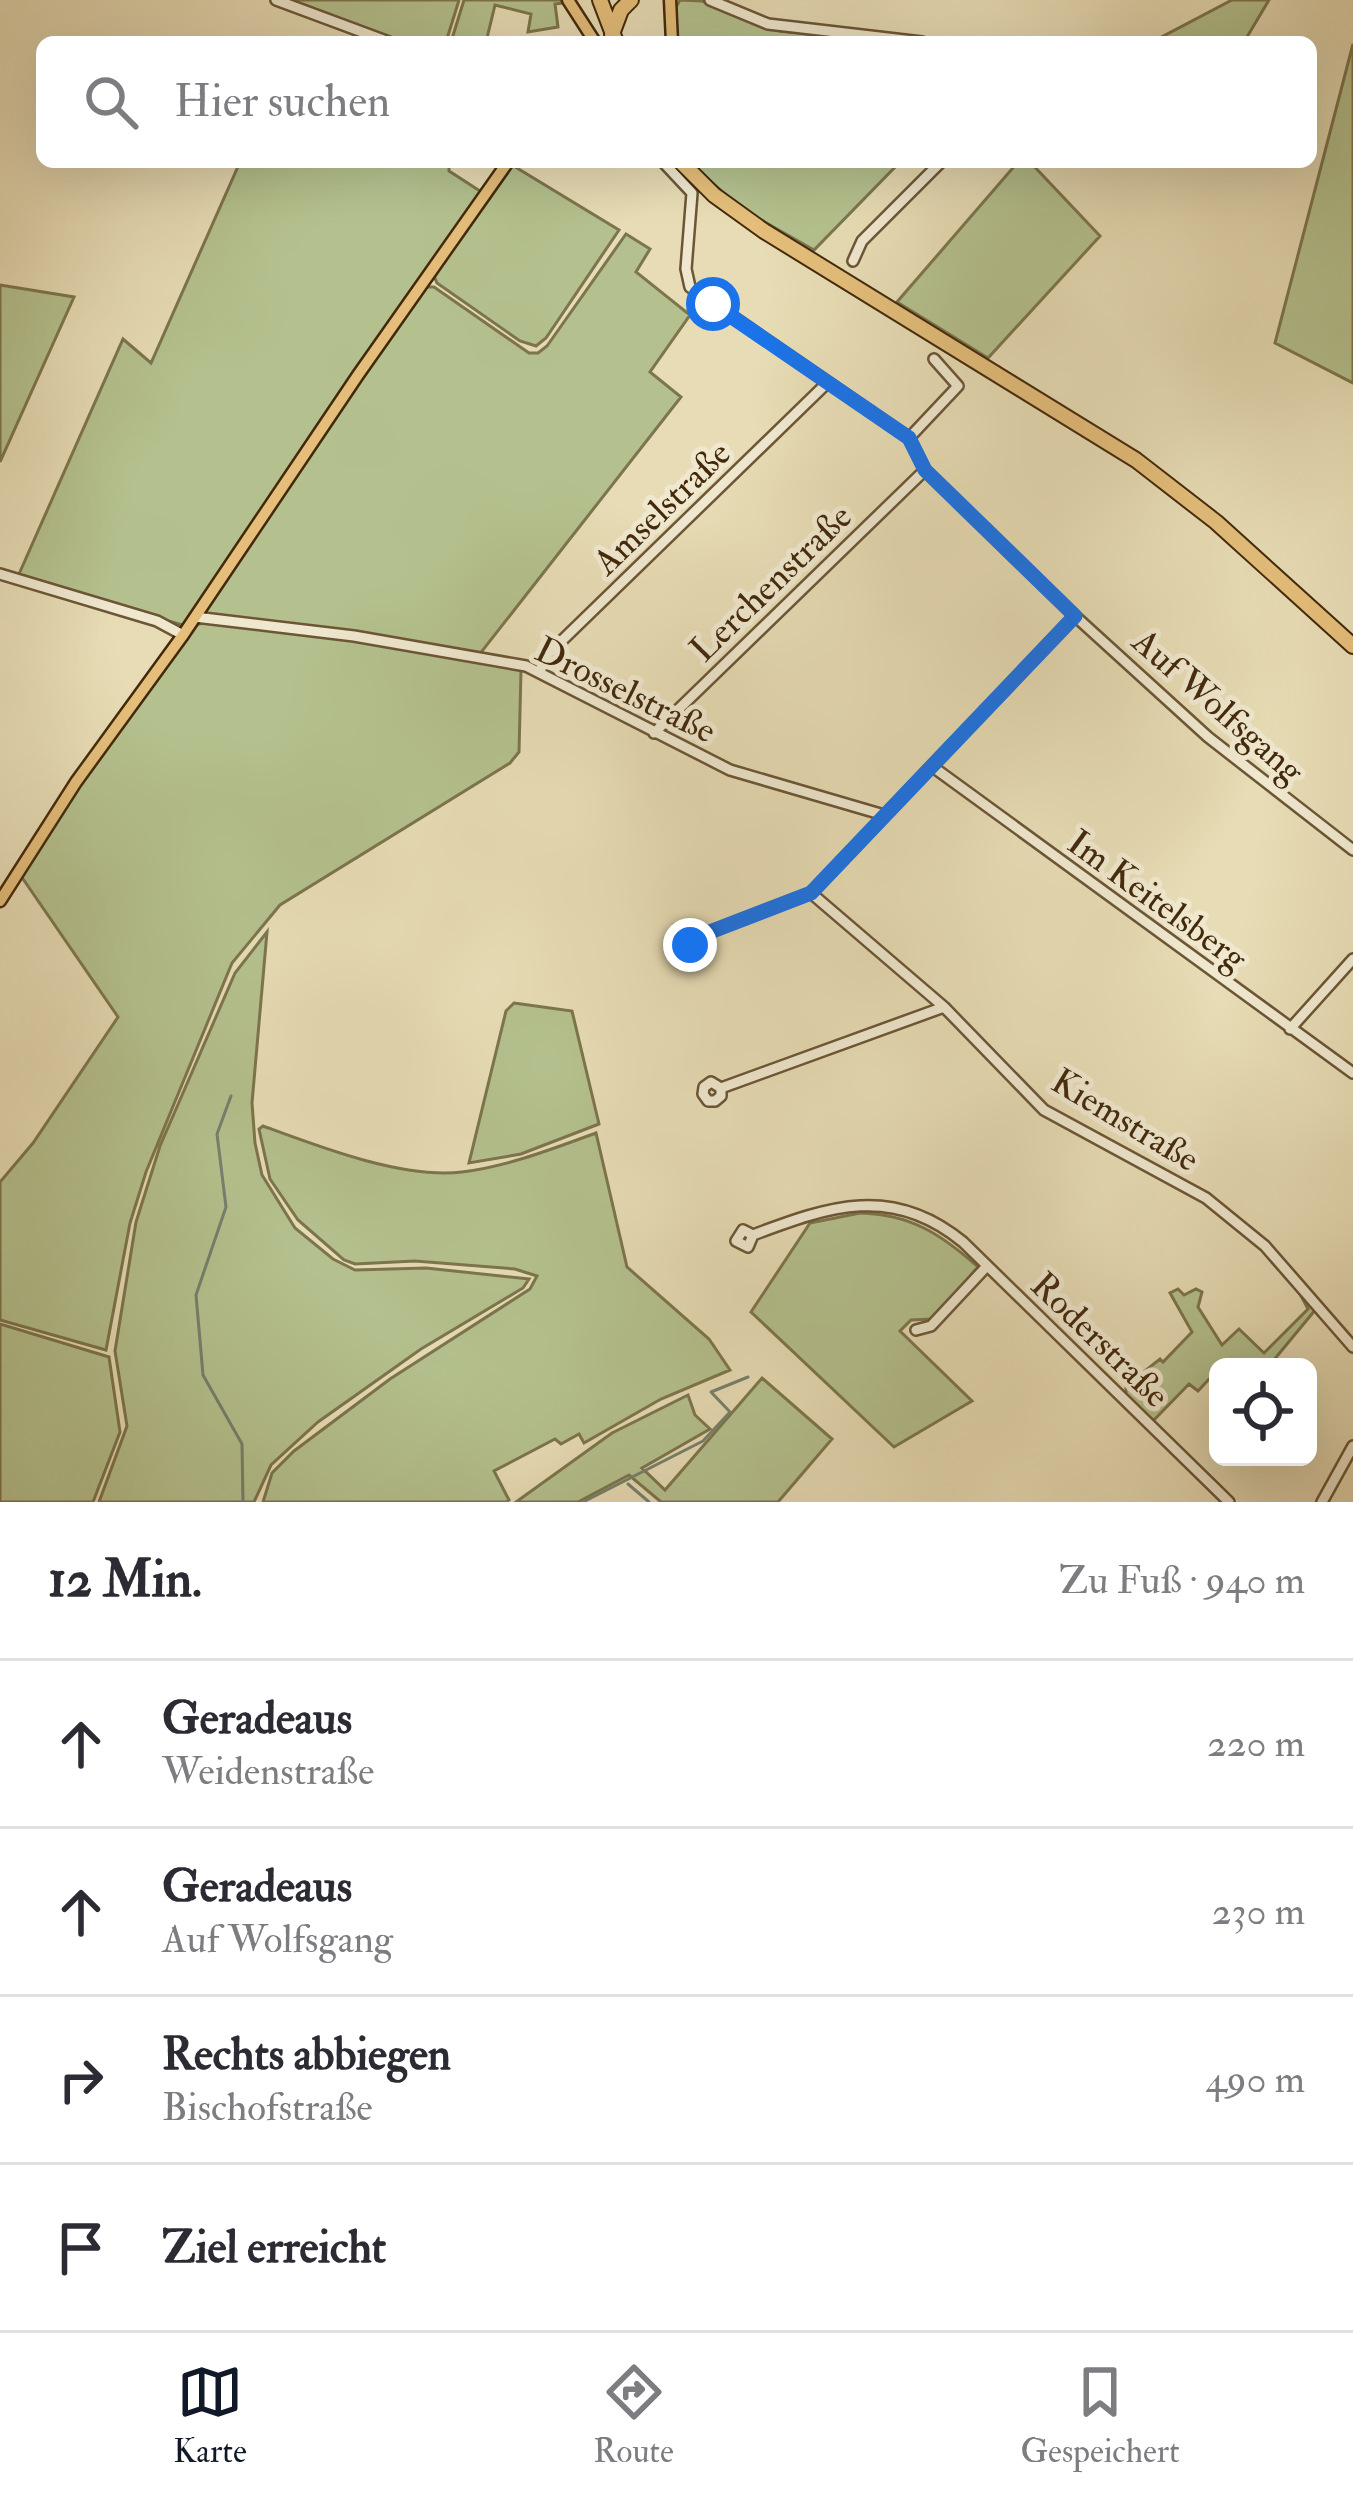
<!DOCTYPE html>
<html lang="de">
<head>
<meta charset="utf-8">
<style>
  :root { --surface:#fff; --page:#f7f7f7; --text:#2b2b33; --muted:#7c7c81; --line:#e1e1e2; --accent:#111827 }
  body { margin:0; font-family:"IM FELL Double Pica",serif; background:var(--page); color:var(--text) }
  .controls { position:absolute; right:36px; bottom:36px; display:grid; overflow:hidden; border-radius:18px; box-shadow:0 12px 48px #0002 }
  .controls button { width:108px; height:108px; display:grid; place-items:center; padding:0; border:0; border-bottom:3px solid var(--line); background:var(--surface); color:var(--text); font:60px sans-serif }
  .stop { position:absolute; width:36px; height:36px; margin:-27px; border:9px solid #1a73e8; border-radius:50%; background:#fff }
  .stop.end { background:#1a73e8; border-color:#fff; box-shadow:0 3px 12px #0008 }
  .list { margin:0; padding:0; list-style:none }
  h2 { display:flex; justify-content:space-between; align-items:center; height:156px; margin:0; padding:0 48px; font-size:51px }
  h2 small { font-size:39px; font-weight:400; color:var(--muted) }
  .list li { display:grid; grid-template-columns:78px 1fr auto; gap:36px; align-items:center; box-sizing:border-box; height:168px; padding:0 48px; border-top:3px solid var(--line) }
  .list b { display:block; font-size:45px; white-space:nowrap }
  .list p { margin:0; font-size:39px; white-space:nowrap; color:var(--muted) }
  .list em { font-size:39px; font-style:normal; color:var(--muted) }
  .icon { flex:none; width:66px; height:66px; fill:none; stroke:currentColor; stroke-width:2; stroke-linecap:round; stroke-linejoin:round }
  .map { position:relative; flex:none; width:1353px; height:1502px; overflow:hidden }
  .search { position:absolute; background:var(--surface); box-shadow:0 12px 48px #0002; left:36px; right:36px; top:36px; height:132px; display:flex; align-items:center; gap:30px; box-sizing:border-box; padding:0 42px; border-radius:18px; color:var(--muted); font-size:45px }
  .sheet { height:828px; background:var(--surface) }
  nav { display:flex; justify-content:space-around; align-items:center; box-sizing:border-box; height:168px; border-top:3px solid var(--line); background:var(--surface); font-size:33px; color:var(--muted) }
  nav a { display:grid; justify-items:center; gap:6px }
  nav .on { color:var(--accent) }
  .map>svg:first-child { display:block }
</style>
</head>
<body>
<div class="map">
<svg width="1353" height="1502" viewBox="0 0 1353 1502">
  <rect width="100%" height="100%" fill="#e7dcb5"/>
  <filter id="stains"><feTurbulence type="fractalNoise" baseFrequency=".00167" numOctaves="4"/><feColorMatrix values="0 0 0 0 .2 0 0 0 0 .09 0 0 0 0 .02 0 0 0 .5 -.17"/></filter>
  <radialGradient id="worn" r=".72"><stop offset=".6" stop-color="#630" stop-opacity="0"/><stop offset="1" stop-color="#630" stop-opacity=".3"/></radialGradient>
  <!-- green -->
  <path fill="#b4c18e" stroke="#7c754d" stroke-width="3" d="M283 0H459L446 42H395Z
    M464 0H561L563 3 555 4 558 27 528 32 531 14 495 5 486 42H451Z
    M680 0 702 1 780 31 888 42H677L676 7Z
    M1232 0H1269L1244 42 1156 40Z
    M1353 44V383L1275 343Z
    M240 162H449V171L483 193 183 625 102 603 19 574 123 339 151 363Z
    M689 162H900L814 250 742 209Z
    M1018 162H1030L1100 236 988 358 897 302Z
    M512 165 619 230 546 338 536 346 520 341 437 283 434 276Z
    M626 234 650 249 636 272 690 315 650 372 681 397 479 655 208 616 205 611 330 422 426 287H434L529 353H538L547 346Z
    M0 285 74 297 0 462Z
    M205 623 335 637 521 670 519 752 510 763 280 905 232 963 146 1172 130 1223 106 1350 0 1320V1182L33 1143 118 1017 21 876 61 811 193 625Z
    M267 932 252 1103 255 1143 262 1175 295 1228 333 1259 355 1270 426 1268 529 1279 523 1288 421 1349 318 1422 271 1465 254 1502H99L127 1426 115 1351 136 1222 160 1146 235 973Z
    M514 1003 572 1011 599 1124 521 1154 469 1163 506 1011Z
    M263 1126C320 1147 402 1179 462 1172 509 1166 552 1149 596 1133L627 1267 709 1339 730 1370 661 1399 584 1443 579 1434 561 1444 555 1439 494 1471 509 1500 506 1502H263L272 1473 294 1451 390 1379 530 1289 537 1276 515 1269 415 1261 355 1264 344 1260 298 1220 270 1179 259 1129Z
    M860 1213C910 1214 941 1234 978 1267L933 1319 911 1320 900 1331 972 1401 894 1447 751 1312 810 1223Z
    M1297 1288 1316 1309 1268 1367H1218V1385L1210 1378 1198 1391 1189 1384 1153 1421 1126 1397V1376L1136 1370 1140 1375 1160 1359 1163 1362 1192 1332 1170 1293 1178 1289 1184 1295 1196 1289 1202 1292 1198 1307 1222 1345 1239 1329 1264 1353 1308 1309Z
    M0 1324 109 1357 120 1432 93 1502H0Z
    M762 1378 832 1439 778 1502H661L629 1475 578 1502H516L612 1433 688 1395 695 1415 710 1429 642 1468 665 1490Z"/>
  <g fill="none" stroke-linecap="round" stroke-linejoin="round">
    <!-- stream -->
    <path stroke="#75816e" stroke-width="3" d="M231 1096 217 1134 226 1207 196 1295 203 1375 242 1444 243 1502
      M628 1484 649 1502
      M583 1502 703 1441 730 1412 711 1392 748 1377"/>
    <defs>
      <path id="minor" d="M276 0 389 42
        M710 0 768 24 922 42
        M663 162 692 193 686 269 690 287 909 438 958 386 934 359
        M853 261 862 241 941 162
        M909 438 925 470 1075 616 1208 737 1353 850
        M0 574 157 621 183 635
        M195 617 354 636 526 666 730 770 884 815
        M540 673 544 658 826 384
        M654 733 925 470
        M933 767 1353 1073
        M811 893 944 1007 1044 1110 1206 1198 1265 1246 1353 1347
        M689 940 682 934 674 936 671 949 685 953 689 940 811 893 1075 616
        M1290 1029 1353 959
        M721 1088V1096L715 1101H708L703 1094 704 1087 711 1082 721 1088 944 1007
        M753 1235 748 1247 736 1241 743 1230 753 1235C829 1206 893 1184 963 1242L1229 1502
        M916 1330 931 1326 987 1266
        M1322 1502 1353 1446"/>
      <path id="major" d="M568 0 595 42
        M670 0 672 42
        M0 901 76 782 183 635 358 375 508 162"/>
      <path id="highway" d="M600 0 616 42
        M612 34 621 10 631 0
        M681 162 714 195 764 231 1136 460 1216 522 1353 646"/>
    </defs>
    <!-- minor casing -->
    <use href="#minor" stroke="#6c5636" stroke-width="14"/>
    <!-- major casing -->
    <use href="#major" stroke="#43290c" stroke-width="15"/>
    <!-- highway casing -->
    <use href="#highway" stroke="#43290c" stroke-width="18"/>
    <!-- minor -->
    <use href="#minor" stroke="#efe8cf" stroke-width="9"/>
    <!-- major -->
    <use href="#major" stroke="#e4be7a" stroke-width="10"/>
    <!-- highway -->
    <use href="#highway" stroke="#e4be7a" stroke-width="14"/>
  </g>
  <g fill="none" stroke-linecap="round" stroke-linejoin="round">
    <!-- route -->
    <path stroke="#1a73e8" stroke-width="15" d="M690 945 689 940 811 893 1075 616 925 470 909 438 713 304"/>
  </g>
  <g text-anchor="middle" stroke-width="10" stroke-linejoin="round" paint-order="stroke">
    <!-- street labels -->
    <g font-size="36" fill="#43290c" stroke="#efe8cf">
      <text transform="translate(661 507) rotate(-44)" y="13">Amselstraße</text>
      <text transform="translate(770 582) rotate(-44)" y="13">Lerchenstraße</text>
      <text transform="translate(626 689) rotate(26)" y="13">Drosselstraße</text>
      <text transform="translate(1219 705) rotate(41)" y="13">Auf Wolfsgang</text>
      <text transform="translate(1158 899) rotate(36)" y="13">Im Keitelsberg</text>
      <text transform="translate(1126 1119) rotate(31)" y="13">Kiemstraße</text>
      <text transform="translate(1101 1339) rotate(44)" y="13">Roderstraße</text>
    </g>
  </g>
  <rect width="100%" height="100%" filter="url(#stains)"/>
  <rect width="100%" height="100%" fill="url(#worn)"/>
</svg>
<div class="controls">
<button><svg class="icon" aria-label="locate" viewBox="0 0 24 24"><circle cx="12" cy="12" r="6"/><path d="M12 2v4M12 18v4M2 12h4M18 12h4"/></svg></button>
</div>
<div class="stop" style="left:713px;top:304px"></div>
<div class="stop end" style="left:690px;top:945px"></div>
<div class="search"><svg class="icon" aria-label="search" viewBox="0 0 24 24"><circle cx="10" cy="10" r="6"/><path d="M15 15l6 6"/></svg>Hier suchen</div>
</div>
<section class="sheet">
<h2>12 Min.<small>Zu Fuß · 940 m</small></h2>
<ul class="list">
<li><svg class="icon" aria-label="ahead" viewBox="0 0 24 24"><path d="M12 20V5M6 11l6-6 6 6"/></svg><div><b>Geradeaus</b><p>Weidenstraße</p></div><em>220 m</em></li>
<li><svg class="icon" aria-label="ahead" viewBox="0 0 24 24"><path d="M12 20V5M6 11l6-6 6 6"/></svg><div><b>Geradeaus</b><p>Auf Wolfsgang</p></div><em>230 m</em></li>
<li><svg class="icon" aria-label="right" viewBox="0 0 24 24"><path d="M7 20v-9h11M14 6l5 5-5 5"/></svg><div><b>Rechts abbiegen</b><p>Bischofstraße</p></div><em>490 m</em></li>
<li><svg class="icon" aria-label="arrive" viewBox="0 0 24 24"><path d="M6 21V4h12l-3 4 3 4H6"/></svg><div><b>Ziel erreicht</b></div></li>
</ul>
</section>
<nav>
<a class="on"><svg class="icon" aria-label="map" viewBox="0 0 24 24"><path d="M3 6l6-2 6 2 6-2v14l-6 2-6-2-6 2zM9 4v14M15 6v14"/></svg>Karte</a>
<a><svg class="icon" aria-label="directions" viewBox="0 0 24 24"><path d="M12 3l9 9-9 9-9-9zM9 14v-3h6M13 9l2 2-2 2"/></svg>Route</a>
<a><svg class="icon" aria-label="saved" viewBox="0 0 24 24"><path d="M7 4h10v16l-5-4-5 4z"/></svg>Gespeichert</a>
</nav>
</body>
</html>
